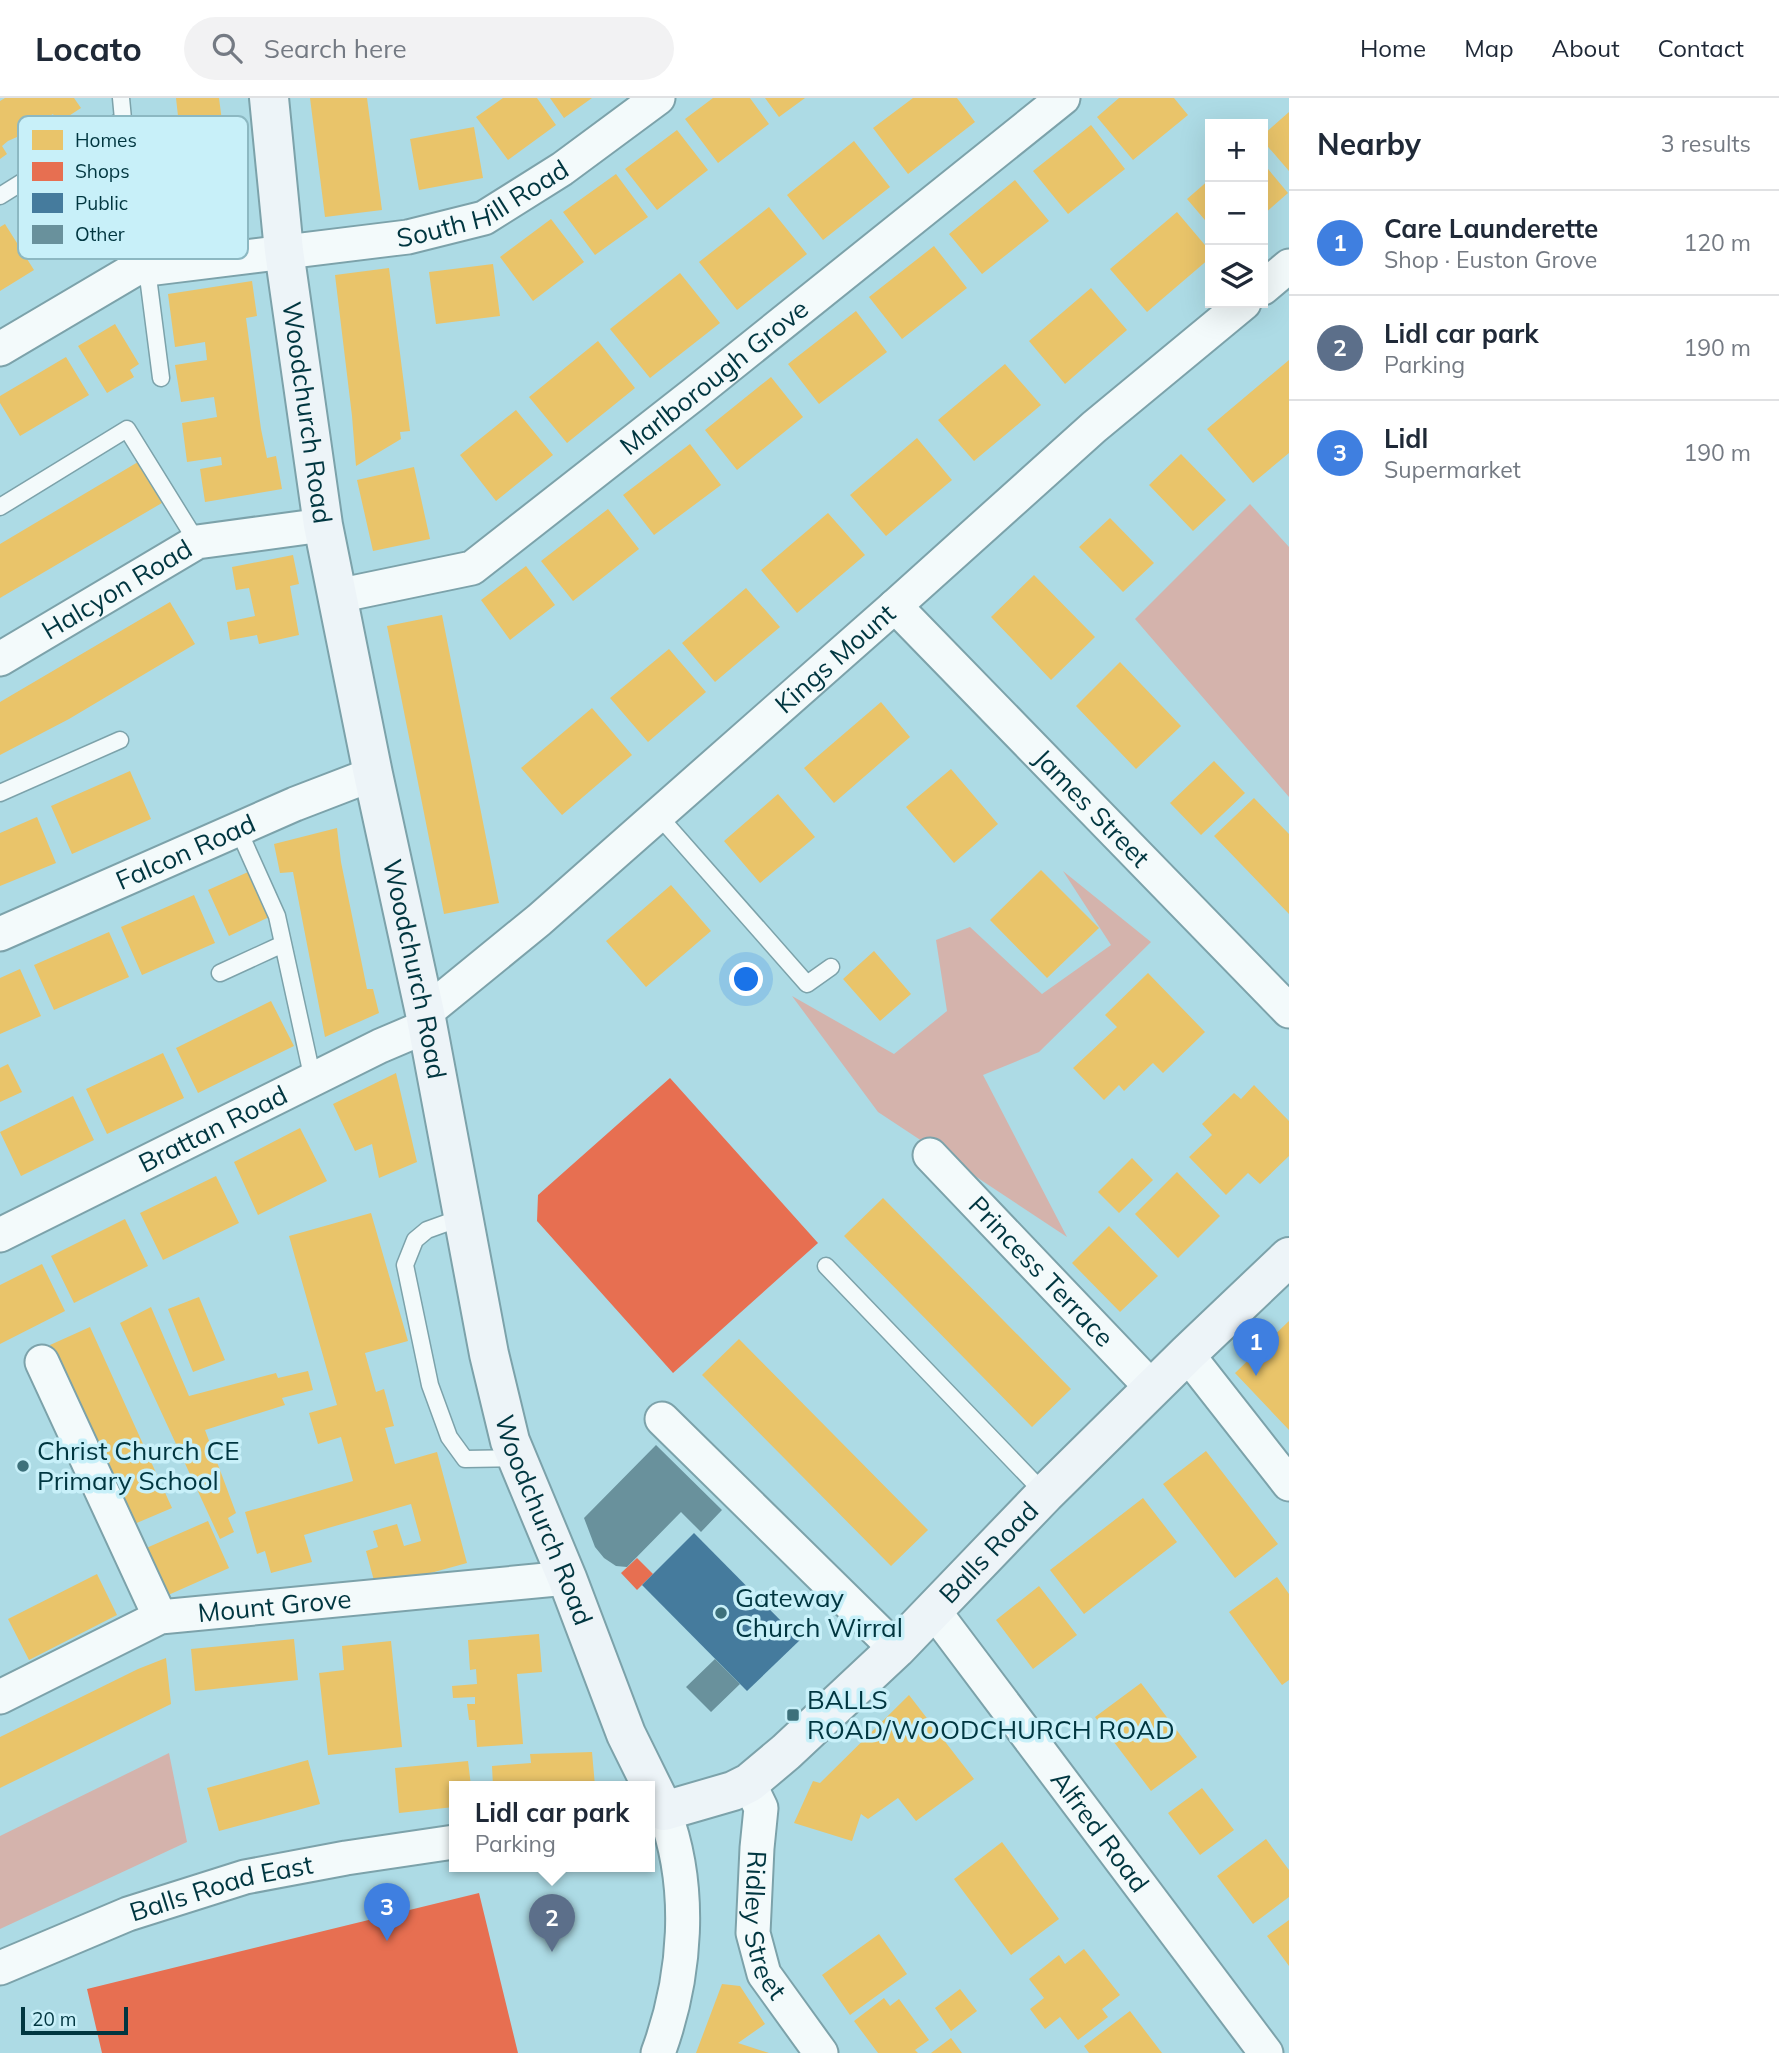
<!DOCTYPE html>
<html lang="en">
<head>
<meta charset="utf-8">
<style>
  :root { --surface:#fff; --page:#f2f2f3; --text:#1f2937; --muted:#747a83; --line:#e0e1e3; --accent:#3d707a }
  body { margin:0; font-family:Mulish,sans-serif; background:var(--page); color:var(--text) }
  .controls { position:absolute; right:21px; top:21px; display:grid; overflow:hidden; border-radius:0px; box-shadow:0 7px 28px #0002 }
  .controls button { width:63px; height:63px; display:grid; place-items:center; padding:0; border:0; border-bottom:2px solid var(--line); background:var(--surface); color:var(--text); font:35px sans-serif }
  .scale { position:absolute; left:21px; bottom:18px; width:107px; box-sizing:border-box; padding-left:7px; border:4px solid #003640; border-top:0; font-size:19px; line-height:24px; white-space:nowrap; color:#003640; -webkit-text-stroke:5px #c8f0f9; paint-order:stroke }
  .you { position:absolute; left:747px; top:882px; width:24px; height:24px; margin:-18px; border:5px solid #fff; border-radius:50%; background:#1a73e8; box-shadow:0 0 0 10px #1a73e833 }
  .badge { display:grid; place-items:center; width:46px; height:46px; border-radius:50%; background:var(--accent); color:#fff; font-size:23px; font-weight:700 }
  .pin { position:absolute; translate:-50% -58px; filter:drop-shadow(0 2px 4px #0008) }
  .pin::after { content:''; position:absolute; top:37px; width:24px; height:21px; background:inherit; clip-path:polygon(0 0,100% 0,50% 100%) }
  .popup { position:absolute; left:449px; top:1683px; width:206px; height:91px; box-sizing:border-box; display:grid; place-content:center; border-radius:0px; background:var(--surface); filter:drop-shadow(0 2px 5px #0005); font-size:23px; white-space:nowrap; color:var(--muted) }
  .popup b { font-size:26px; color:var(--text) }
  .popup::after { content:''; position:absolute; left:50%; top:100%; margin-left:-14px; border:14px solid transparent; border-top-color:var(--surface) }
  .list { margin:0; padding:0; list-style:none }
  h2 { display:flex; justify-content:space-between; align-items:center; height:91px; margin:0; padding:0 28px; font-size:30px }
  h2 small { font-size:23px; font-weight:400; color:var(--muted) }
  .list li { display:grid; grid-template-columns:46px 1fr auto; gap:21px; align-items:center; box-sizing:border-box; height:105px; padding:0 28px; border-top:2px solid var(--line) }
  .list b { display:block; font-size:26px; white-space:nowrap }
  .list p { margin:0; font-size:23px; white-space:nowrap; color:var(--muted) }
  .list em { font-size:23px; font-style:normal; color:var(--muted) }
  .icon { flex:none; width:38px; height:38px; fill:none; stroke:currentColor; stroke-width:2; stroke-linecap:round; stroke-linejoin:round }
  .map { position:relative; flex:none; width:1289px; height:1955px; overflow:hidden }
  header { display:flex; align-items:center; gap:42px; box-sizing:border-box; height:98px; padding:0 35px; background:var(--surface); border-bottom:2px solid var(--line) }
  header strong { font-size:33px }
  nav { display:flex; gap:38px; margin-inline-start:auto; font-size:24px }
  .search { width:490px; height:63px; background:var(--page); display:flex; align-items:center; gap:18px; box-sizing:border-box; padding:0 24px; border-radius:38px; color:var(--muted); font-size:26px }
  main { display:flex }
  aside { flex:1; background:var(--surface) }
  .map>svg:first-child { display:block }
</style>
</head>
<body>
<header>
<strong>Locato</strong>
<div class="search"><svg class="icon" aria-label="search" viewBox="0 0 24 24"><circle cx="10" cy="10" r="6"/><path d="M15 15l6 6"/></svg>Search here</div>
<nav><a>Home</a><a>Map</a><a>About</a><a>Contact</a></nav>
</header>
<main>
<div class="map">
<svg width="1289" height="1955" viewBox="0 0 1289 1955">
  <rect width="100%" height="100%" fill="#addbe5"/>
  <!-- green -->
  <path fill="#d4b3ac" d="M1250 406 1289 449V699L1135 521Z
    M1063 773 1151 844 1039 954 983 977 1067 1139 878 1014 792 898 894 956 947 913 936 842 970 829 1042 896 1111 847Z
    M169 1655 187 1744 0 1831V1738Z"/>
  <!-- homes -->
  <path fill="#e9c46a" d="M5 0H74L81 10 58 25 53 16 38 25 43 33 22 46 17 39 8 43 2 48 7 56 0 61V3Z
    M176 0H219L230 85 241 84 246 118 157 129 150 78 186 73 184 55 147 59 142 22 178 18Z
    M310 0H367L382 112 325 119Z
    M503 0H537L556 27 508 62 476 19Z
    M550 0H592L564 20Z
    M713 0H750L769 26 718 65 685 21Z
    M765 0H805L779 19Z
    M913 0H957L975 24 908 76 873 30Z
    M1119 0H1174L1188 17 1133 62 1097 19Z
    M1289 14V73L1263 43V37Z
    M1091 27 1125 71 1068 116 1033 73Z
    M474 29 483 80 419 92 410 41Z
    M677 32 708 72 657 112 625 71Z
    M854 43 890 89 823 142 787 97Z
    M1263 65 1288 95 1263 117Z
    M88 76 115 121 50 162 22 117Z
    M616 76 648 119 595 157 563 114Z
    M1210 81V128L1187 101Z
    M1015 82 1049 123 982 176 949 136Z
    M769 109 807 156 737 212 699 164Z
    M1177 114 1210 153V160L1147 214 1110 171Z
    M551 121 584 164 533 203 500 159Z
    M5 126 34 172 0 193V129Z
    M934 148 967 190 902 241 869 199Z
    M493 166 500 218 436 226 429 174Z
    M389 170 410 333 400 334 401 341 356 368 352 318 335 177Z
    M680 175 720 225 650 280 610 231Z
    M252 183 257 218 246 220 261 331 267 360 276 358 282 391 205 404 200 371 222 367 221 359 187 364 182 325 217 319 214 299 181 304 175 267 207 262 205 244 175 249 168 196Z
    M1091 190 1127 232 1065 286 1029 243Z
    M856 213 887 254 819 306 788 266Z
    M115 226 139 266 130 272 134 279 107 295 78 248Z
    M598 243 635 290 567 345 529 299Z
    M66 259 89 297 20 338 0 305V298Z
    M1289 262V355L1253 385 1207 331Z
    M1005 266 1041 307 974 363 938 322Z
    M771 279 803 319 737 372 705 332Z
    M516 312 553 357 496 403 460 357Z
    M917 340 952 382 886 438 850 397Z
    M690 346 721 387 654 437 623 397Z
    M1181 356 1226 402 1193 433 1149 387Z
    M143 361 167 402 0 500V446Z
    M414 369 430 441 373 453 357 382Z
    M608 411 639 451 573 503 541 463Z
    M828 415 865 457 797 515 761 472Z
    M1110 420 1154 465 1123 494 1079 449Z
    M293 457 299 486 290 488 299 537 259 546 257 537 230 542 227 524 255 518 249 490 236 492 232 469Z
    M526 468 555 507 510 542 481 502Z
    M1034 477 1095 539 1051 582 991 519Z
    M746 490 780 529 715 584 682 545Z
    M170 504 195 546 69 621 0 657V604Z
    M442 517 499 805 444 816 387 528Z
    M669 551 706 594 648 644 610 600Z
    M1120 564 1181 628 1136 671 1076 608Z
    M881 604 910 639 834 705 804 670Z
    M592 610 632 657 562 717 521 670Z
    M1214 663 1245 695 1201 737 1170 705Z
    M951 671 998 726 954 765 906 709Z
    M130 673 151 721 72 756 51 708Z
    M778 696 815 739 760 785 724 743Z
    M1254 700 1289 736V816L1214 738Z
    M37 719 56 765 0 788V735Z
    M337 730 341 764 367 891H373L379 915 325 939 293 774 280 775 274 746Z
    M1041 772 1099 830 1047 880 990 822Z
    M248 774 269 819 229 838 208 792Z
    M671 787 711 833 646 889 606 843Z
    M194 797 215 845 142 877 121 829Z
    M109 834 129 879 54 912 34 867Z
    M874 853 911 896 880 923 843 881Z
    M20 871 41 918 0 936V880Z
    M1148 875 1205 934 1163 975 1153 965 1124 993 1119 987 1104 1002 1073 970 1117 929 1105 917Z
    M271 903 294 948 198 995 176 950Z
    M163 955 184 1000 107 1036 86 991Z
    M8 966 22 994 0 1004V970Z
    M396 975 417 1064 379 1080 372 1046 355 1053 333 1006Z
    M1254 987 1289 1023V1058L1260 1086 1248 1075 1226 1097 1189 1059 1212 1037 1202 1026 1234 995 1241 1001Z
    M73 998 94 1042 21 1078 0 1034Z
    M300 1030 327 1083 258 1117 234 1064Z
    M1132 1060 1153 1082 1119 1115 1098 1094Z
    M1177 1074 1220 1118 1178 1160 1135 1116Z
    M216 1078 239 1125 163 1162 140 1115Z
    M883 1100 1071 1291 1032 1329 844 1138Z
    M371 1115 408 1243 365 1255 376 1294 384 1291 394 1328 385 1330 395 1366 437 1354 467 1465 376 1490 366 1453 378 1449 373 1433 397 1426 404 1448 421 1443 411 1406 304 1437 312 1464 271 1475 265 1453 257 1456 245 1414 353 1383 341 1339 318 1346 309 1315 337 1307 289 1138Z
    M125 1121 148 1168 74 1205 51 1158Z
    M1109 1128 1158 1178 1120 1214 1072 1165Z
    M42 1166 65 1213 0 1246V1187Z
    M199 1199 225 1262 193 1274 168 1211Z
    M151 1209 189 1298 276 1275 278 1280 308 1273 313 1292 282 1300 285 1307 205 1332 236 1415 228 1420 234 1434 220 1441 120 1225Z
    M1289 1223V1332L1235 1275Z
    M90 1229 172 1410 132 1427 50 1247Z
    M739 1241 928 1432 891 1468 702 1277Z
    M1206 1353 1278 1446 1235 1480 1163 1386Z
    M1143 1400 1177 1444 1084 1516 1050 1472Z
    M208 1423 229 1470 166 1498 144 1451Z
    M97 1476 117 1517 29 1562 8 1521Z
    M1277 1479 1289 1496V1582L1282 1587 1229 1514Z
    M1039 1488 1077 1537 1033 1571 996 1522Z
    M539 1536 542 1574 517 1576 523 1646 477 1649 475 1622H469L467 1606H475V1599L453 1600 452 1588 477 1586 476 1571 470 1572 468 1542Z
    M294 1541 298 1582 195 1593 191 1551Z
    M391 1543 402 1649 328 1657 319 1575 344 1572 342 1548Z
    M166 1560 171 1606 0 1690V1639L138 1571Z
    M1141 1585 1197 1659 1151 1693 1095 1619Z
    M909 1597 974 1681 916 1723 898 1700 868 1721 861 1716 852 1743 794 1725 813 1683 820 1685Z
    M592 1654 595 1688H493L492 1668 531 1665 530 1656Z
    M308 1662 320 1706 219 1733 207 1690Z
    M468 1663 471 1688H454V1709L399 1715 395 1670Z
    M1202 1690 1234 1732 1200 1757 1168 1715Z
    M1266 1741 1289 1772V1799L1253 1826 1217 1778Z
    M1002 1744 1059 1821 1011 1857 954 1781Z
    M1289 1822V1868L1267 1838Z
    M879 1836 907 1876 850 1917 822 1877Z
    M1084 1851 1120 1897 1102 1911 1108 1919 1078 1942 1060 1919 1045 1931 1030 1911 1044 1900 1029 1881 1059 1857 1065 1866Z
    M722 1886 740 1888 765 1926 738 1945 769 1955H696Z
    M960 1891 977 1913 951 1933 935 1910Z
    M884 1900 890 1908 899 1901 929 1942 915 1952 918 1955H878L854 1923Z
    M1130 1913 1162 1955H1089L1084 1948Z
    M951 1940 962 1955H931Z"/>
  <!-- shops -->
  <path fill="#e76f51" d="M670 980 818 1145 673 1275 537 1123 538 1097Z
    M637 1460 653 1476 637 1492 621 1475Z
    M479 1795 518 1955H102L87 1891Z"/>
  <!-- public -->
  <path fill="#457b9d" d="M694 1435 800 1542 747 1593 642 1487Z"/>
  <!-- building -->
  <path fill="#69919c" d="M656 1347 722 1412 701 1434 681 1414 627 1469 616 1468 604 1460 595 1449 584 1420Z
    M715 1561 740 1586 711 1614 686 1589Z"/>
  <g fill="none" stroke-linecap="round" stroke-linejoin="round">
    <defs>
      <path id="lane" d="M121 0 137 170
        M0 98 123 21
        M147 171 161 280
        M0 409 127 331 197 444
        M0 695 120 642
        M658 717 807 886 831 869
        M238 731 277 818 313 982
        M220 875 283 846
        M463 1119 427 1132 415 1142 405 1167 430 1287 449 1339 465 1361 517 1360
        M826 1168 1045 1396"/>
      <g id="street">
        <path d="M1263 190 1289 168"/>
        <path id="s1" d="M0 251 137 170 147 171 408 139 484 120 562 71 658 0"/>
        <path id="s2" d="M337 498 472 470 694 296 1063 0"/>
        <path id="s3" d="M895 508 1289 913"/>
        <path id="s4" d="M0 561 197 444 323 427"/>
        <path id="s5" d="M0 836 295 706 373 676"/>
        <path id="s6" d="M425 915 539 822 895 508 1094 329 1244 205"/>
        <path id="s7" d="M930 1057 1153 1291"/>
        <path id="s8" d="M0 1137 380 948 427 928"/>
        <path d="M1187 1256 1289 1386"/>
        <path d="M42 1264 160 1519"/>
        <path d="M662 1321 896 1551"/>
        <path id="s9" d="M934 1513 1266 1955"/>
        <path id="s10" d="M0 1599 160 1519 567 1480"/>
        <path id="s11" d="M749 1685 761 1710 757 1750 753 1835 764 1876 821 1955"/>
        <path d="M650 1715 664 1713C693 1790 686 1879 658 1955"/>
        <path id="s12" d="M0 1870 128 1816 245 1779 346 1760 454 1744"/>
      </g>
      <g id="secondary">
        <path id="s13" d="M269 0 284 153 323 427 373 676 425 915 489 1256 510 1343 567 1480 626 1636 664 1713 733 1693 749 1685 786 1654 896 1551 1045 1396 1187 1256 1289 1159"/>
      </g>
    </defs>
    <!-- lane casing -->
    <use href="#lane" stroke="#7ca2aa" stroke-width="19"/>
    <!-- street casing -->
    <use href="#street" stroke="#7ca2aa" stroke-width="37"/>
    <!-- secondary casing -->
    <use href="#secondary" stroke="#7ca2aa" stroke-width="42"/>
    <!-- lane -->
    <use href="#lane" stroke="#f3fafb" stroke-width="16"/>
    <!-- street -->
    <use href="#street" stroke="#f3fafb" stroke-width="33"/>
    <!-- secondary -->
    <use href="#secondary" stroke="#edf4f8" stroke-width="38"/>
  </g>
  <!-- markers -->
  <g fill="#3d707a" stroke="#c8f0f9" stroke-width="2.5">
    <circle cx="23" cy="1368" r="7"/>
    <circle cx="721" cy="1515" r="7"/>
    <rect x="786" y="1610" width="14" height="14" rx="3.5"/>
  </g>
  <g text-anchor="middle" stroke-width="7" stroke-linejoin="round" paint-order="stroke">
    <!-- street labels -->
    <g font-size="26" fill="#003640" stroke="#c8f0f9">
      <text dy="9" stroke="none"><textPath href="#s1" startOffset="514">South Hill Road</textPath></text>
      <text dy="9" stroke="none"><textPath href="#s2" startOffset="446">Marlborough Grove</textPath></text>
      <text dy="9" stroke="none"><textPath href="#s13" startOffset="317">Woodchurch Road</textPath></text>
      <text dy="9" stroke="none"><textPath href="#s4" startOffset="136">Halcyon Road</textPath></text>
      <text dy="9" stroke="none"><textPath href="#s6" startOffset="542">Kings Mount</textPath></text>
      <text dy="9" stroke="none"><textPath href="#s3" startOffset="282">James Street</textPath></text>
      <text dy="9" stroke="none"><textPath href="#s5" startOffset="203">Falcon Road</textPath></text>
      <text dy="9" stroke="none"><textPath href="#s13" startOffset="884">Woodchurch Road</textPath></text>
      <text dy="9" stroke="none"><textPath href="#s8" startOffset="238">Brattan Road</textPath></text>
      <text dy="9" stroke="none"><textPath href="#s7" startOffset="161">Princess Terrace</textPath></text>
      <text dy="9" stroke="none"><textPath href="#s13" startOffset="1451">Woodchurch Road</textPath></text>
      <text dy="9" stroke="none"><textPath href="#s13" startOffset="2189">Balls Road</textPath></text>
      <text dy="9" stroke="none"><textPath href="#s10" startOffset="294">Mount Grove</textPath></text>
      <text dy="9" stroke="none"><textPath href="#s9" startOffset="276">Alfred Road</textPath></text>
      <text dy="9" stroke="none"><textPath href="#s12" startOffset="236">Balls Road East</textPath></text>
      <text dy="9" stroke="none"><textPath href="#s11" startOffset="147">Ridley Street</textPath></text>
    </g>
    <!-- poi labels -->
    <g font-size="26" fill="#003640" stroke="#c8f0f9" text-anchor="start">
      <text x="37" y="1362">Christ Church CE<tspan x="37" dy="30">Primary School</tspan></text>
      <text x="735" y="1509">Gateway<tspan x="735" dy="30">Church Wirral</tspan></text>
      <text x="807" y="1611">BALLS<tspan x="807" dy="30">ROAD/WOODCHURCH ROAD</tspan></text>
    </g>
  </g>
  <!-- legend -->
  <rect x="18" y="18" width="230" height="143" rx="10" fill="#c8f0f9" stroke="#8cb8c2" stroke-width="2"/>
  <rect x="32" y="32" width="31" height="20" fill="#e9c46a"/>
  <rect x="32" y="64" width="31" height="19" fill="#e76f51"/>
  <rect x="32" y="95" width="31" height="20" fill="#457b9d"/>
  <rect x="32" y="127" width="31" height="19" fill="#69919c"/>
  <g font-size="19" fill="#003640">
    <text x="75" y="49">Homes</text>
    <text x="75" y="80">Shops</text>
    <text x="75" y="112">Public</text>
    <text x="75" y="143">Other</text>
  </g>
</svg>
<div class="controls">
<button>+</button>
<button>−</button>
<button><svg class="icon" aria-label="layers" viewBox="0 0 24 24"><path d="M12 4l9 5-9 5-9-5zM3 14l9 5 9-5"/></svg></button>
</div>
<div class="scale">20 m</div>
<div class="you"></div>
<div class="pin badge" style="left:1256px;top:1278px;background:#3f7fe0">1</div>
<div class="pin badge" style="left:552px;top:1854px;background:#5c6f8a">2</div>
<div class="popup"><b>Lidl car park</b>Parking</div>
<div class="pin badge" style="left:387px;top:1843px;background:#3f7fe0">3</div>
</div>
<aside>
<h2>Nearby<small>3 results</small></h2>
<ul class="list">
<li><span class="badge" style="background:#3f7fe0">1</span><div><b>Care Launderette</b><p>Shop · Euston Grove</p></div><em>120 m</em></li>
<li><span class="badge" style="background:#5c6f8a">2</span><div><b>Lidl car park</b><p>Parking</p></div><em>190 m</em></li>
<li><span class="badge" style="background:#3f7fe0">3</span><div><b>Lidl</b><p>Supermarket</p></div><em>190 m</em></li>
</ul>
</aside>
</main>
</body>
</html>
